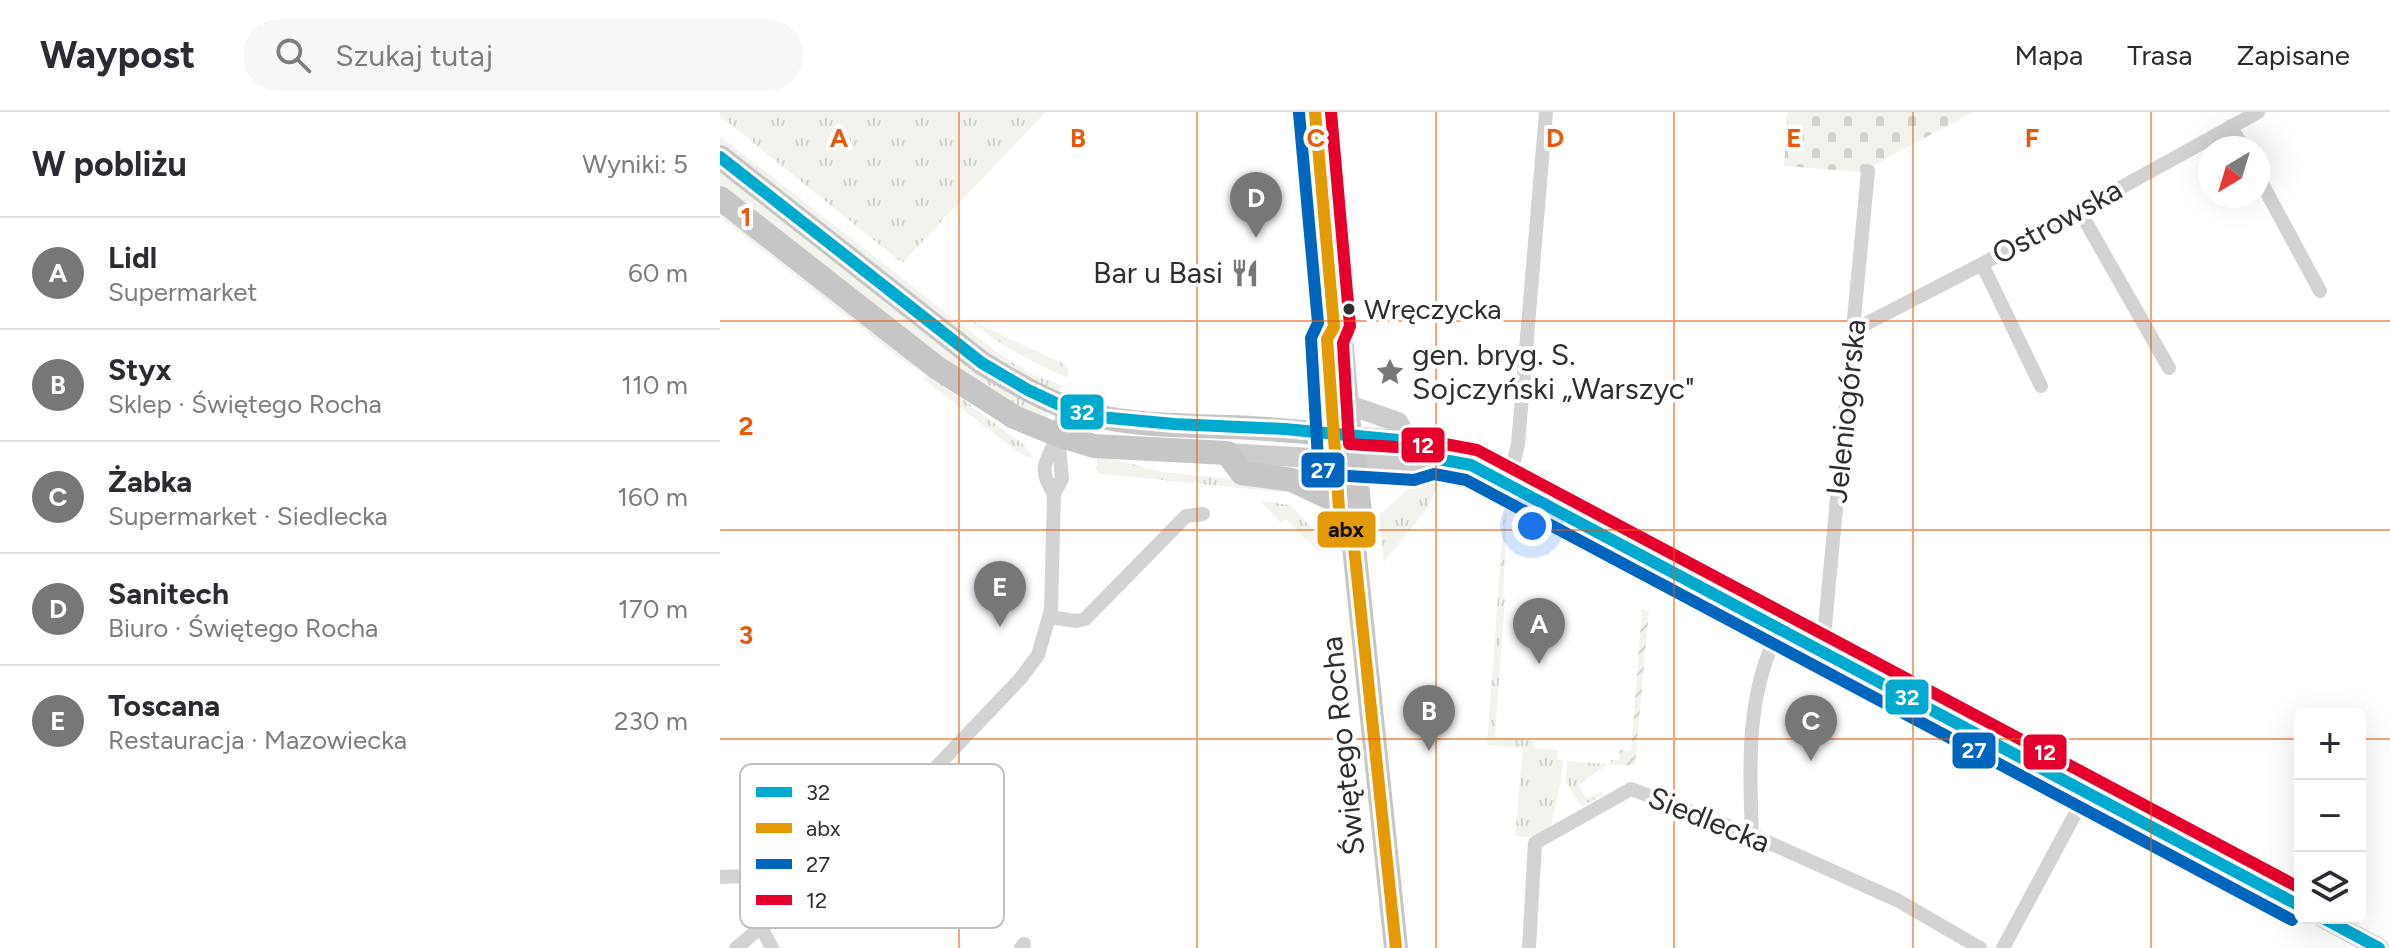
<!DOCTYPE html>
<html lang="pl">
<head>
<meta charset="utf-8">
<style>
  :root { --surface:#fff; --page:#f7f7f7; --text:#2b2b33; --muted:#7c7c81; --line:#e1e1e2; --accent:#777 }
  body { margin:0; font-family:Figtree,sans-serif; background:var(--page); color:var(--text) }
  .controls { position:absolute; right:24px; bottom:24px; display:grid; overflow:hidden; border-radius:12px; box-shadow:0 8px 32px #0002 }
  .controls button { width:72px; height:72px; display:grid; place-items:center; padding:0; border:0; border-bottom:2px solid var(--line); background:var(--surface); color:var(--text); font:40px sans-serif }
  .compass { position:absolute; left:1478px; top:24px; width:72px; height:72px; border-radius:50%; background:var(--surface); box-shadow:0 8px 32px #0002; rotate:218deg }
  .you { position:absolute; left:812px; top:414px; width:28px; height:28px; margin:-20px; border:6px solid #fff; border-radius:50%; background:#1a73e8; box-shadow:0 0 0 12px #1a73e833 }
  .badge { display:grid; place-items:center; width:52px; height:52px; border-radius:50%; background:var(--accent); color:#fff; font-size:26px; font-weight:700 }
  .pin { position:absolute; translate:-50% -66px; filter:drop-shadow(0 2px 4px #0008) }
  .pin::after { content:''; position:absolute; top:42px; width:28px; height:24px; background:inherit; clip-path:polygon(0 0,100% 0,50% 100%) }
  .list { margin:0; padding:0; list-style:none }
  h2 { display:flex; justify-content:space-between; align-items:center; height:104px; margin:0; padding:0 32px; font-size:34px }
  h2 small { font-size:26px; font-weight:400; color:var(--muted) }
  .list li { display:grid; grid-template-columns:52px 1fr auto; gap:24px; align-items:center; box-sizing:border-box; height:112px; padding:0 32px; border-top:2px solid var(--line) }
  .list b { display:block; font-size:30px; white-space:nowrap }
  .list p { margin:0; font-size:26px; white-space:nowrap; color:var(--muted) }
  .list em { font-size:26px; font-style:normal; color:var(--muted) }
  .icon { flex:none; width:44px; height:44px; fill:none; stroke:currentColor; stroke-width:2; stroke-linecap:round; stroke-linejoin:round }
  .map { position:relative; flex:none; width:1670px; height:836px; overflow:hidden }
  header { display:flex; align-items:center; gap:48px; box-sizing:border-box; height:112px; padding:0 40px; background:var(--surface); border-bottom:2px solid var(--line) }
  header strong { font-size:38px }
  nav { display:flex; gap:44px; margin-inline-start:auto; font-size:28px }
  .search { width:560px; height:72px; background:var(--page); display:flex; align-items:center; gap:20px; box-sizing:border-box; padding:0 28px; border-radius:44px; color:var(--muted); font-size:30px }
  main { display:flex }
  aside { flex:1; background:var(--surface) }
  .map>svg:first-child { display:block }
</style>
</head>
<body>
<header>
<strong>Waypost</strong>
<div class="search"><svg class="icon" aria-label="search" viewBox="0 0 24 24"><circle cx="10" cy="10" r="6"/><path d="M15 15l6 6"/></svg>Szukaj tutaj</div>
<nav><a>Mapa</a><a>Trasa</a><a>Zapisane</a></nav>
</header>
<main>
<aside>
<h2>W pobliżu<small>Wyniki: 5</small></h2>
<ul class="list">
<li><span class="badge">A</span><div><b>Lidl</b><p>Supermarket</p></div><em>60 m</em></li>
<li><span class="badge">B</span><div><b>Styx</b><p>Sklep · Świętego Rocha</p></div><em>110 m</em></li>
<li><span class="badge">C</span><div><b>Żabka</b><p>Supermarket · Siedlecka</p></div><em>160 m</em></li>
<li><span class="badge">D</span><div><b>Sanitech</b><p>Biuro · Świętego Rocha</p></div><em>170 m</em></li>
<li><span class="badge">E</span><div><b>Toscana</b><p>Restauracja · Mazowiecka</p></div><em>230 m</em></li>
</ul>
</aside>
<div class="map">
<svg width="1670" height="836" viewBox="0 0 1670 836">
  <defs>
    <pattern id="grass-tufts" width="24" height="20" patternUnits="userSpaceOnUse" patternTransform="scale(2)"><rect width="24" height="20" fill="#f1f3ec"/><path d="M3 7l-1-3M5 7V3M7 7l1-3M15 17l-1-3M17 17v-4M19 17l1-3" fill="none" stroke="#cfd1cb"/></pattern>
    <pattern id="cemetery-stones" width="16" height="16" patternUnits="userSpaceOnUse" patternTransform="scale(2)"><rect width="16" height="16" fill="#f1f3ec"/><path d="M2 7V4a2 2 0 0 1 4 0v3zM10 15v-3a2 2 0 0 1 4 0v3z" fill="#cfd1cb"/></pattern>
    <pattern id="garden-furrows" width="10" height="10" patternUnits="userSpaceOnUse" patternTransform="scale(2)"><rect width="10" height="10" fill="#f1f3ec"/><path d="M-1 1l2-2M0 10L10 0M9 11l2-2" fill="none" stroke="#cfd1cb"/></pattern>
  </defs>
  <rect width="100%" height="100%" fill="#fff"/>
  <!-- grass -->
  <path fill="url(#grass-tufts)" d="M0 0H326L182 151 0 4Z
    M0 24 278 241 309 261 343 274 338 280 275 248 0 34Z
    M0 56 325 298 329 304 326 308 315 307 236 259 0 74Z
    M0 95 197 255H192L182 248 0 105Z
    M585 149H592L602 256 597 257 595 252Z
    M252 209 342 251 348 256V266C314 251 279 234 252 209Z
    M210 265 224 273 305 334 314 346 302 343 202 266Z
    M378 343 442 360 562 372 561 380 381 362 376 358Z
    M716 367 722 368 705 399 664 450 665 462 659 403 689 376Z
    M540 389 570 393 609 434 598 437 594 435 566 407 561 411Z
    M784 401 787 402 783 485 785 486 775 624 814 629V636L838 638 837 647 843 648 841 667 831 714 813 725 795 724 803 636 767 633Z
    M847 649 888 652 859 673 866 686 881 680 882 683 862 695 846 671Z"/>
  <!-- cemetery -->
  <path fill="url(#cemetery-stones)" d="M1068 0H1253L1141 60 1064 54Z"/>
  <!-- garden -->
  <path fill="url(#garden-furrows)" d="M922 498 929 499 915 653H890L891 648H899L900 638 911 639Z"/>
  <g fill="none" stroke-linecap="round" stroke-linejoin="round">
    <!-- street -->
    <path stroke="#d3d3d3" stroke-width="14" d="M1511 14 1523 36
      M1538 64 1600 179
      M1359 98 1449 256
      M1262 152 1321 274
      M1134 218 1262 152 1538 0
      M788 373 798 332 826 0
      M334 382C315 352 329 350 338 321 341 313 342 304 344 295
      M330 505 356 509 365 507 466 404 483 402
      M1098 537 1104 526 1105 513 1148 59
      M1032 723C1029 655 1026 578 1060 517
      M0 765 49 763 104 751 122 754
      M41 815 52 836
      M16 836 41 815 83 789 122 754 300 567 318 543 331 498 334 382 342 367 338 323
      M301 836 304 832
      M809 836 815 731 911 677 1032 723 1177 788 1260 836
      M1283 836 1367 680"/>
    <!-- secondary -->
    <path stroke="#ccc" stroke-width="20" d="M595 0 614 215 623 226 632 324 689 329 713 346 751 353 1580 794
      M614 215 607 227 618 390
      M629 293 678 310 689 329
      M507 341 694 352 713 346
      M1603 806 1659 836"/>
    <!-- primary -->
    <path stroke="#c6c6c6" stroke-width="24" d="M0 45 262 251C293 270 326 290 361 300 408 314 461 313 509 315 550 316 591 321 632 324L641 410 633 425 676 836
      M0 86 216 255 294 305 338 323 374 334 507 341 522 361 572 368 618 390 620 411 633 425"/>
    <defs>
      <path id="bus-1" d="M0 45 262 251 308 278 344 295 379 305 454 312 565 317 689 329 713 346 751 353 1580 794
        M1603 806 1659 836"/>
      <path id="bus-2" d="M595 0 614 215 607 227 620 411 633 425 676 836"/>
      <path id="bus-3" d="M579 1 598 211 591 226 598 348 604 360 613 363 694 368 714 362 746 368 1572 808"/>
      <path id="bus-4" d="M611 0 630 214 623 231 629 332 692 336 714 330 757 338 1580 776"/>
    </defs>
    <!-- bus-1 casing -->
    <use href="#bus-1" stroke="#fff" stroke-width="18"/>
    <!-- bus-2 casing -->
    <use href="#bus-2" stroke="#fff" stroke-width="18"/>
    <!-- bus-3 casing -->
    <use href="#bus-3" stroke="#fff" stroke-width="18"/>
    <!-- bus-4 casing -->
    <use href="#bus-4" stroke="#fff" stroke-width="18"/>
    <!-- bus-1 -->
    <use href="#bus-1" stroke="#00a9ce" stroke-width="12"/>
    <!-- bus-2 -->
    <use href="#bus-2" stroke="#e39a05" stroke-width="12"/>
    <!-- bus-3 -->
    <use href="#bus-3" stroke="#0065bd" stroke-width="12"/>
    <!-- bus-4 -->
    <use href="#bus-4" stroke="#e4002b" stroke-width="12"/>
  </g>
  <!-- grid -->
  <path fill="none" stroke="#e8590c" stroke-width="2" stroke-opacity="0.55" d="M239 0V836M477 0V836M716 0V836M954 0V836M1193 0V836M1431 0V836M0 209H1670M0 418H1670M0 627H1580M1640 627H1670"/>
  <!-- icons -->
  <defs>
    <symbol id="restaurant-bare" viewBox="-9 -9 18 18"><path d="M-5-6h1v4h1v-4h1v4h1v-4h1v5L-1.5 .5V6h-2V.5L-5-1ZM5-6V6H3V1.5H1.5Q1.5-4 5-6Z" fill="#777" stroke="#fff" stroke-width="2.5" paint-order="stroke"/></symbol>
    <symbol id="sight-bare" viewBox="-9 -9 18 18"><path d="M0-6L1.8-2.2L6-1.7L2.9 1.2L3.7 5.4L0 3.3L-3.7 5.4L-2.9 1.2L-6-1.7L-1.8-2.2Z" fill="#777" stroke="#fff" stroke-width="2.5" paint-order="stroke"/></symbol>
  </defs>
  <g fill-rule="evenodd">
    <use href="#restaurant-bare" x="505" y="141" width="40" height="40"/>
    <use href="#sight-bare" x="650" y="240" width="40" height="40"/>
  </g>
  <!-- markers -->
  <circle fill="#2e2e2e" stroke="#fff" stroke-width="3" cx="629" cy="197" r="7"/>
  <g text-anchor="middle" stroke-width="8" stroke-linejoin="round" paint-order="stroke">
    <!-- bus labels -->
    <g font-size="28" fill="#2e2e2e" stroke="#fff" text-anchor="start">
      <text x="644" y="207">Wręczycka</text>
    </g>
    <!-- street labels -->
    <g font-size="30" fill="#2e2e2e" stroke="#fff">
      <text transform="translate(1337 110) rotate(-29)" y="10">Ostrowska</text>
      <text transform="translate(1126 299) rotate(-84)" y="10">Jeleniogórska</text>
      <text transform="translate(623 634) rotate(-96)" y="10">Świętego Rocha</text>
      <text transform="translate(989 708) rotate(22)" y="10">Siedlecka</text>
    </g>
    <!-- poi labels -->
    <g font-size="30" fill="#2e2e2e" stroke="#fff" text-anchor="end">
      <text x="503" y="171">Bar u Basi</text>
      <text x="692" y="253" text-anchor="start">gen. bryg. S.<tspan x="692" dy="34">Sojczyński „Warszyc"</tspan></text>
    </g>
  </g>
  <!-- legend -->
  <rect x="20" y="652" width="264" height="164" rx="12" fill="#fff" stroke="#c0c0c0" stroke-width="2"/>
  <rect x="36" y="675" width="36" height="10" fill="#00a9ce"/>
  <rect x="36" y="711" width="36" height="10" fill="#e39a05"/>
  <rect x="36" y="747" width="36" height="10" fill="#0065bd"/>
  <rect x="36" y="783" width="36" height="10" fill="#e4002b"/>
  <g font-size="22" fill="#2e2e2e">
    <text x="86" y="688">32</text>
    <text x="86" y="724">abx</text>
    <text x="86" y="760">27</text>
    <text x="86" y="796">12</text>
  </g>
  <g font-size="26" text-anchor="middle" font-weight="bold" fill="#e8590c" stroke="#fff" stroke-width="8" stroke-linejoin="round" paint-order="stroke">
    <text x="119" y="35">A</text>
    <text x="358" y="35">B</text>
    <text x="596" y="35">C</text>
    <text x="835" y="35">D</text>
    <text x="1074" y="35">E</text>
    <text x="1312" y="35">F</text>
    <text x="26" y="114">1</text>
    <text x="26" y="323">2</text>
    <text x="26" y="532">3</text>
  </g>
  <g stroke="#fff" stroke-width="3">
    <rect x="339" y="281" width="46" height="38" rx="8" fill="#00a9ce"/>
    <rect x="680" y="314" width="46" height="38" rx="8" fill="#e4002b"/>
    <rect x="580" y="339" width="46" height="38" rx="8" fill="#0065bd"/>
    <rect x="596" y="398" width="61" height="39" rx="8" fill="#e39a05"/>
    <rect x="1164" y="566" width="46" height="38" rx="8" fill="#00a9ce"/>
    <rect x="1231" y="619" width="46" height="39" rx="8" fill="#0065bd"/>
    <rect x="1302" y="621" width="46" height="38" rx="8" fill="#e4002b"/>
  </g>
  <g font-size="22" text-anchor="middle" font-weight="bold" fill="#fff">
    <text x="362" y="308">32</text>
    <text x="703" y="341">12</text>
    <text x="603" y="366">27</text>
    <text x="1187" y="593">32</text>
    <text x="1254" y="646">27</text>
    <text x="1325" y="648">12</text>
  </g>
  <g font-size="22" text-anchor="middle" font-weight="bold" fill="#111">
    <text x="626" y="425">abx</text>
  </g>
</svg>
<div class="controls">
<button>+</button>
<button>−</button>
<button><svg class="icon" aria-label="layers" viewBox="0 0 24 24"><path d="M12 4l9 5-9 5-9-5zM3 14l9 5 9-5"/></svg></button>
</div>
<svg class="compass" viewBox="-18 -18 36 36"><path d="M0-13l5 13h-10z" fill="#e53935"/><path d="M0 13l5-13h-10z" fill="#7c7c81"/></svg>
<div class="you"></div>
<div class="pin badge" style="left:819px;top:552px">A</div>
<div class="pin badge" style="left:709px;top:639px">B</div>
<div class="pin badge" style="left:1091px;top:649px">C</div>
<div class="pin badge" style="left:536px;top:126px">D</div>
<div class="pin badge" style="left:280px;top:515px">E</div>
</div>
</main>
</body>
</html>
